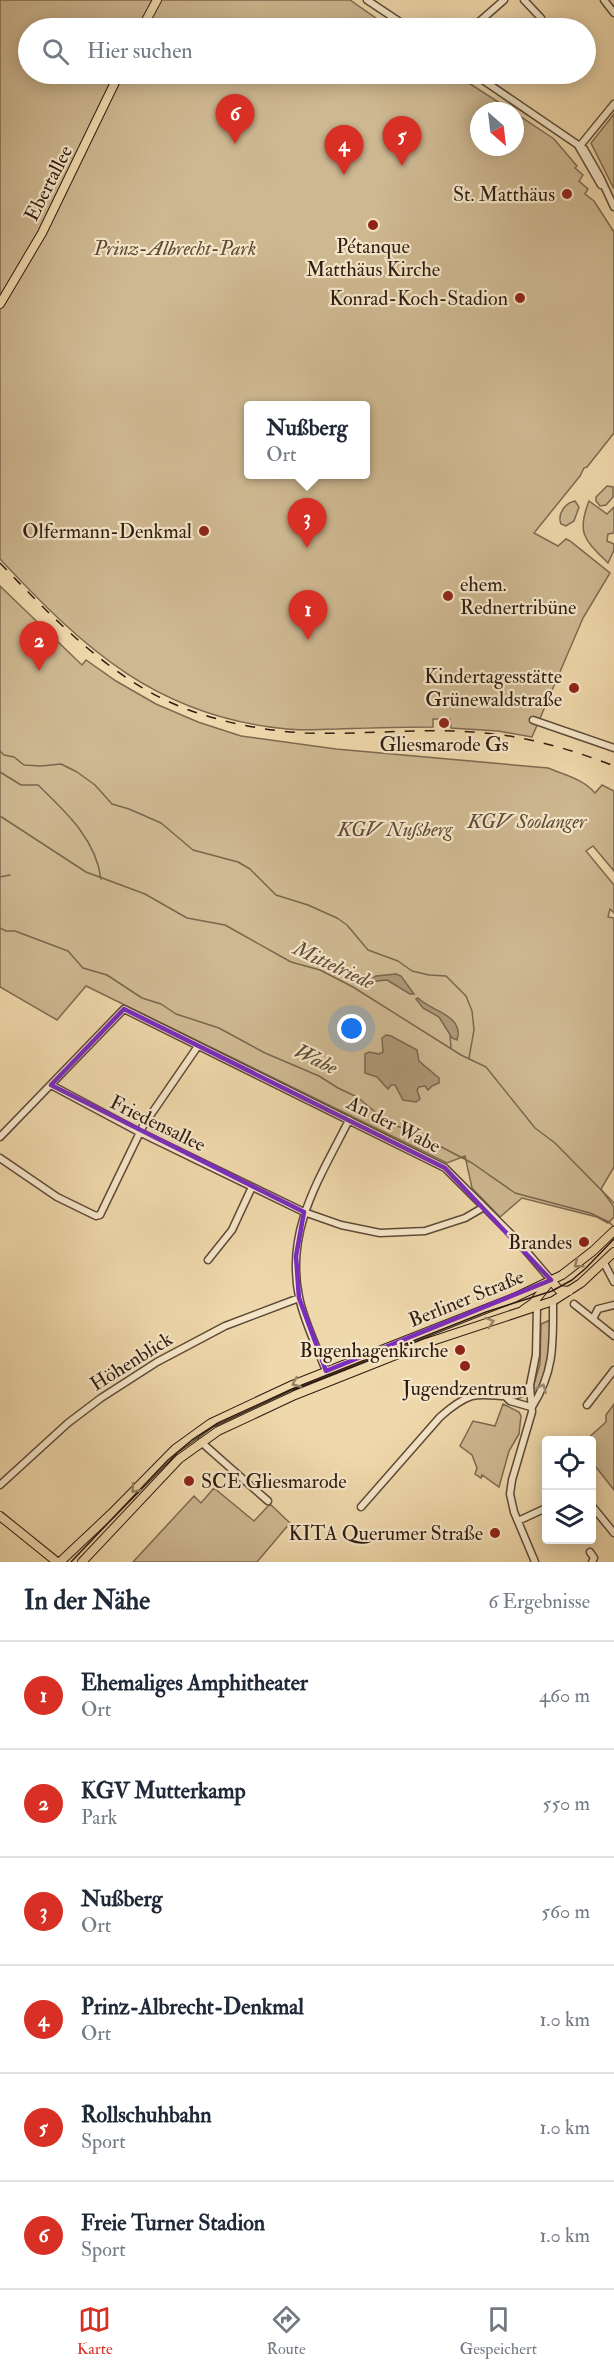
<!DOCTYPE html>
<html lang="de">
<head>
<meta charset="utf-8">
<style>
  :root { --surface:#fff; --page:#f2f2f3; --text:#1f2937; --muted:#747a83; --line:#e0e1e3; --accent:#d93025 }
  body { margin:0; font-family:"IM FELL Double Pica",serif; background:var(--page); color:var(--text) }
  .controls { position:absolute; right:18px; bottom:18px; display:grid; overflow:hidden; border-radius:6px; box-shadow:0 3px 15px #0003 }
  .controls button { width:54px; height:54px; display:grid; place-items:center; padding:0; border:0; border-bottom:2px solid var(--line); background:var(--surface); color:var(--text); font:30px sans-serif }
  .compass { position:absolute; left:470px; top:102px; width:54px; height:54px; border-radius:50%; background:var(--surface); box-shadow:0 3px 15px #0003; rotate:152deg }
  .you { position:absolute; left:352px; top:1029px; width:21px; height:21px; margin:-15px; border:4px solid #fff; border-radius:50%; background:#1a73e8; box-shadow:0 0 0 9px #1a73e833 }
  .badge { display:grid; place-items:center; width:39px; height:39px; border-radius:50%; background:var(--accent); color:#fff; font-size:20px; font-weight:700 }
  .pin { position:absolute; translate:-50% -50px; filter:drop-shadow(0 2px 3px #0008) }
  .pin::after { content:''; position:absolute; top:32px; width:21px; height:18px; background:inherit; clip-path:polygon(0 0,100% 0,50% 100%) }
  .popup { position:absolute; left:244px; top:401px; width:126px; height:78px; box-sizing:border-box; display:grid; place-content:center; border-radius:6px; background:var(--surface); filter:drop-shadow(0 2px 4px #0005); font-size:20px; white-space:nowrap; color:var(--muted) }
  .popup b { font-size:22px; color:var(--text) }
  .popup::after { content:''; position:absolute; left:50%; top:100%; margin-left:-12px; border:12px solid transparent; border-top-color:var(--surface) }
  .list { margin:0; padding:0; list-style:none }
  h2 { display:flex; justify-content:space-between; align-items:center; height:78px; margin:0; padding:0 24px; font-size:26px }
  h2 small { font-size:20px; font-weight:400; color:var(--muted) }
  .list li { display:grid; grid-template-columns:39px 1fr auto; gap:18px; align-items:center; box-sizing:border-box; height:108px; padding:0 24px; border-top:2px solid var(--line) }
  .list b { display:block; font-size:22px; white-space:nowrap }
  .list p { margin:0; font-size:20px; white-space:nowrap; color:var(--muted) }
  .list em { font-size:20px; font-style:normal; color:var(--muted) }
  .icon { flex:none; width:33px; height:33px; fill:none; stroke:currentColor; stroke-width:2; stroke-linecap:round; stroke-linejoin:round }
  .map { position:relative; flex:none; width:614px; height:1562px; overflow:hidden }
  .search { position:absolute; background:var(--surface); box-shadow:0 3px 15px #0003; left:18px; right:18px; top:18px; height:66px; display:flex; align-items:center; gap:15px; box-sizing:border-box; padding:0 21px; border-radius:33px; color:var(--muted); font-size:22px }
  .sheet { height:726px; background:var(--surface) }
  nav { display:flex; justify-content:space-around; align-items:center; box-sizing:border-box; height:84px; border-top:2px solid var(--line); background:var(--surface); font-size:16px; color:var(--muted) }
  nav a { display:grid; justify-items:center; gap:3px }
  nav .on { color:var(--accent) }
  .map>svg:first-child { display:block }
</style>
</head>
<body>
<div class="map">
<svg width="614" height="1562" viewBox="0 0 614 1562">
  <rect width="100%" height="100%" fill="#efd8ab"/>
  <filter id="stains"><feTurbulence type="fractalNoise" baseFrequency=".00333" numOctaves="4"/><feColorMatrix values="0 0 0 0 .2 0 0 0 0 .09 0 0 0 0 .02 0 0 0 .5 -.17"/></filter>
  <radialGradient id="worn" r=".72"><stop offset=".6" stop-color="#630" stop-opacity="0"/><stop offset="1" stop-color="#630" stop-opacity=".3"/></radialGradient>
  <!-- green -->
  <path fill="#ceb891" stroke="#7e6a51" stroke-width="1.5" fill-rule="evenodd" d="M0 0H350L390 28H28V74H455L512 111H479V147H515V113L554 139 577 166 575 168 583 175 579 181 588 189 585 194 594 201 614 232V433L587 467 584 468 580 476 534 533 558 546 566 539 570 541 610 573 583 618 532 737 498 731 451 728 450 719H433V727C401 727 369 728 337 729 321 729 303 731 287 729 158 717 85 650 0 559ZM248 406H366V474H248Z
    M614 114V189L591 143Z
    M607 486 613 487V497L606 505 600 506 596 501V497Z
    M575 501 579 507 574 521 566 526 561 524C557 514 565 503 575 501Z
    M589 501 607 514 614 507V533L608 534 607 541 614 544V550L608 563C585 540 576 534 589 501Z
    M0 586 82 665 86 660 116 681 156 704 198 722 241 736 336 749 548 768C565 775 583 779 595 793L602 785 614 791V871L593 846 586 851 614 885V913L610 909 608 917 614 918V1167L601 1189 614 1207V1217L608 1223 597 1217 522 1198 500 1217 472 1188 465 1156 447 1163 86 986 57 1020 0 987Z
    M550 1320C549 1343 551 1378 534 1395L532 1391 540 1364 541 1324Z
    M503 1404 519 1412 521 1416 519 1434 509 1451 499 1487 482 1475 481 1478 475 1474 477 1468 472 1455 460 1446 473 1421 495 1426Z
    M614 1404V1490L592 1462V1440H586L606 1422V1415Z
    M214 1488 254 1521 270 1504 290 1523 257 1562H133L194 1496 201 1503Z"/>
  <!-- water -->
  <path fill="#ad9877" stroke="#7a664e" stroke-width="1.5" d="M396 974 401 976 414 994H410L387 980 367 982 376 976Z
    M418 998C430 1011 465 1015 457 1040L452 1038 439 1017 423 1008 416 999Z
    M386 1035 391 1036 417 1050 419 1061 439 1078V1083L432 1086 428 1090 425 1086 419 1087 417 1090 420 1099 416 1102 403 1100 395 1085H391L388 1089 377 1077 365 1073V1054L369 1052 379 1054 383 1052 382 1038Z"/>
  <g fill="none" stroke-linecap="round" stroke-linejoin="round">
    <!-- stream -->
    <path stroke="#7a664e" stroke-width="1.5" d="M0 751 4 755 14 757 24 765 41 766 61 764 77 772 95 785 112 804 129 809 161 823 193 850 238 862 250 869 276 895 308 905 337 918 347 925 368 950 398 961 412 971 429 975 446 976 466 996 472 1011 474 1030 469 1058
      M0 772 21 785H38C65 811 96 839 101 879
      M0 816 86 872 145 894 187 918 225 925 291 962 320 970 353 987 461 1055 486 1067 535 1128 555 1143 614 1203
      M0 877 10 875
      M0 928 6 931H15L68 951 83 968 107 975 142 998 161 1004 176 1014 219 1028 265 1053 319 1076 338 1088 357 1097 390 1124 409 1130 472 1163 515 1193 590 1213 609 1222 614 1227
      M450 1036 451 1047"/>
    <defs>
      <path id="minor" d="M367 0 409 28
        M524 0 541 18
        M604 0 614 13
        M472 28 504 0
        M474 74 584 149 600 177 614 207
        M579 147 614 104
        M579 147 601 185
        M533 720 614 748
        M51 1085 139 1132 304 1212 341 1225 380 1233 425 1231 465 1218 484 1207
        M0 1137 124 1009 445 1168 515 1238 551 1280
        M0 1158 57 1197 96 1216 100 1215 143 1126 198 1046
        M208 1260 232 1230 252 1187
        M604 1263 614 1282
        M574 1304 614 1336
        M593 1319 598 1309 614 1305
        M326 1371C317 1347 304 1322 299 1297 285 1229 320 1178 349 1120
        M505 1396 510 1401 531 1407
        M587 1405 614 1370
        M532 1407C555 1370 553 1343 553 1301
        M201 1442 268 1501
        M0 1485 68 1423 101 1398 157 1362 225 1326 299 1298
        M592 1506 614 1533
        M361 1507 440 1417C450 1408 460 1400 472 1396 493 1391 517 1405 530 1385
        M518 1521 546 1508
        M590 1552 594 1558 592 1562
        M535 1562 514 1512 510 1494 512 1480 532 1412 530 1385 536 1355 537 1307"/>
      <path id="major" d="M142 28 157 0
        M0 304 42 233 119 74
        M551 1280 559 1290 569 1291
        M523 1310 533 1303 548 1284
        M0 1516 57 1562
        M60 1562 112 1513 175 1449 211 1423 290 1386 516 1297 562 1275 593 1251 614 1231
        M82 1562 179 1459 218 1431 295 1395 426 1343 553 1301 581 1283 614 1252"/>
    </defs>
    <!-- minor casing -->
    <use href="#minor" stroke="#5e4a38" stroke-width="9"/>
    <!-- major casing -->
    <use href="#major" stroke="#2d1b11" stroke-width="10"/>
    <!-- minor -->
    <use href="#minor" stroke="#f5e6c8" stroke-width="6"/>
    <!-- major -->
    <use href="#major" stroke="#efd8ab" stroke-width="8"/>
    <!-- tram -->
    <path stroke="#2d1b11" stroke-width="1.5" d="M71 1562 168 1460 192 1440 218 1423 292 1389 423 1337 486 1312 552 1291 572 1280 586 1268 614 1239"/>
    <!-- rail -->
    <path stroke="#2d1b11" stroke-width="1.5" stroke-dasharray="10 10" stroke-linecap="butt" d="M0 563C54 619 114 683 189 710 225 723 266 731 305 733 361 735 417 728 473 732 522 735 568 748 614 766"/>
  </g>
  <!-- one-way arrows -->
  <defs><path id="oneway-chevron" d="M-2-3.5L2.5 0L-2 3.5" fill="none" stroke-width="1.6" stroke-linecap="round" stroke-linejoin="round" transform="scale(1.5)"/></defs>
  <g stroke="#988366">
    <use href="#oneway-chevron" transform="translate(578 1264) rotate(142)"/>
    <use href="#oneway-chevron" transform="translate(490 1322) rotate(-18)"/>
    <use href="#oneway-chevron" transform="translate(296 1383) rotate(157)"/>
    <use href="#oneway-chevron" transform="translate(135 1489) rotate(132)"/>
  </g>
  <use stroke="#9b8b76" href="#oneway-chevron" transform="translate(542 1388) rotate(-67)"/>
  <!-- marked area -->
  <path fill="none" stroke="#7b2cbf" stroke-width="4.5" stroke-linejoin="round" d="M124 1009 445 1168 551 1280 326 1371 299 1298 296 1256 304 1212 51 1085Z"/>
  <!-- markers -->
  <g fill="#8f2418" stroke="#f5e6c8" stroke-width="2">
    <circle cx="567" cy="194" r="6"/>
    <circle cx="373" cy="225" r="6"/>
    <circle cx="520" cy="298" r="6"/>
    <circle cx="204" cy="531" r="6"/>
    <circle cx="448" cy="596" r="6"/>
    <circle cx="574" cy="688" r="6"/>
    <circle cx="444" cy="723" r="6"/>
    <circle cx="584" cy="1242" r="6"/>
    <circle cx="460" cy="1350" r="6"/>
    <circle cx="465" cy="1366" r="6"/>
    <circle cx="189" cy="1481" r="6"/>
    <circle cx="495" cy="1533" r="6"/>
  </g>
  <g text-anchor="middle" stroke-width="4.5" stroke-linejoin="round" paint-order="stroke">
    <!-- street labels -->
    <g font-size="20" fill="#2d1b11" stroke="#f5e6c8">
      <text transform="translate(48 183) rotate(-63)" y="7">Ebertallee</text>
      <text transform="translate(158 1123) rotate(26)" y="7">Friedensallee</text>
      <text transform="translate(394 1124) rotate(27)" y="7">An der Wabe</text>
      <text transform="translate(466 1298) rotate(-22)" y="7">Berliner Straße</text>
      <text transform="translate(131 1361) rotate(-32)" y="7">Höhenblick</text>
    </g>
    <!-- poi labels -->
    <g font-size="20" fill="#2d1b11" stroke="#f5e6c8" text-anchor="end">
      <text x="555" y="201">St. Matthäus</text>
      <text x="373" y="253" text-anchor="middle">Pétanque<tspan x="373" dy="23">Matthäus Kirche</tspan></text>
      <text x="508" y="305">Konrad-Koch-Stadion</text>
      <text x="192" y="538">Olfermann-Denkmal</text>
      <text x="460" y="591" text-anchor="start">ehem.<tspan x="460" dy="23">Rednertribüne</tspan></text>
      <text x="562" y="683">Kindertagesstätte<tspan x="562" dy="23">Grünewaldstraße</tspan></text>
      <text x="444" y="751" text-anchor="middle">Gliesmarode Gs</text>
      <text x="572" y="1249">Brandes</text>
      <text x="448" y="1357">Bugenhagenkirche</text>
      <text x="465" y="1395" text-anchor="middle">Jugendzentrum</text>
      <text x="201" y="1488" text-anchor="start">SCE Gliesmarode</text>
      <text x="483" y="1540">KITA Querumer Straße</text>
    </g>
    <!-- park labels -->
    <g font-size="20" font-style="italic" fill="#5d4a37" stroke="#f5e6c8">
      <text x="175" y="255">Prinz-Albrecht-Park</text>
      <text x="527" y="828">KGV Soolanger</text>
      <text x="395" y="836">KGV Nußberg</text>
    </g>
    <!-- water labels -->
    <g font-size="21" font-style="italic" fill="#604d3a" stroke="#f5e6c8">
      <text transform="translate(334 965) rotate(25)" y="7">Mittelriede</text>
      <text transform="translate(316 1059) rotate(26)" y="7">Wabe</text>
    </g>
  </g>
  <rect width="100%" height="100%" filter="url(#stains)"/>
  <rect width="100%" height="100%" fill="url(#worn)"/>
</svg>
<div class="controls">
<button><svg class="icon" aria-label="locate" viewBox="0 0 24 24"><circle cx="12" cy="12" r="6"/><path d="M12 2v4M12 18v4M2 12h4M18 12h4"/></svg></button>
<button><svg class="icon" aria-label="layers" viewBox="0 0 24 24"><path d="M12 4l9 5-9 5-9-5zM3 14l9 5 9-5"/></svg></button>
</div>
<svg class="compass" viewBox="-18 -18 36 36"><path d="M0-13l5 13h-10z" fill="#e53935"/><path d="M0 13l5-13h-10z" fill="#747a83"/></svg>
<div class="you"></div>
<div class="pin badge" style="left:308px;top:640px">1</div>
<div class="pin badge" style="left:39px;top:671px">2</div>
<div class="pin badge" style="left:307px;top:548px">3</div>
<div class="popup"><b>Nußberg</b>Ort</div>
<div class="pin badge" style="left:344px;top:175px">4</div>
<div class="pin badge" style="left:402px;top:166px">5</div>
<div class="pin badge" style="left:235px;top:144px">6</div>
<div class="search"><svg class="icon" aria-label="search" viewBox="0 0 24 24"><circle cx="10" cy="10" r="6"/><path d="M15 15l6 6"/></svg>Hier suchen</div>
</div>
<section class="sheet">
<h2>In der Nähe<small>6 Ergebnisse</small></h2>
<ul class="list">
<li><span class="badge">1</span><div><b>Ehemaliges Amphitheater</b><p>Ort</p></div><em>460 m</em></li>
<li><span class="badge">2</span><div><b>KGV Mutterkamp</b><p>Park</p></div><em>550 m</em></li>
<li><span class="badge">3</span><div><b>Nußberg</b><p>Ort</p></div><em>560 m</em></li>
<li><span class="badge">4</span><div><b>Prinz-Albrecht-Denkmal</b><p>Ort</p></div><em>1.0 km</em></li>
<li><span class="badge">5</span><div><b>Rollschuhbahn</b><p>Sport</p></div><em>1.0 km</em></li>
<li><span class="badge">6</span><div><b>Freie Turner Stadion</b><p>Sport</p></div><em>1.0 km</em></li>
</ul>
</section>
<nav>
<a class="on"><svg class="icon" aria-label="map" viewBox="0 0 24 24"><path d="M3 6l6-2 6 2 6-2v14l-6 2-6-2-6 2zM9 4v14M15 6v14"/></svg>Karte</a>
<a><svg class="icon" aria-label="directions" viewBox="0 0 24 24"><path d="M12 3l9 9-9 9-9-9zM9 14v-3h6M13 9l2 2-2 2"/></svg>Route</a>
<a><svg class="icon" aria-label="saved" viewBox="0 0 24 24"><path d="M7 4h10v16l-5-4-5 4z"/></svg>Gespeichert</a>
</nav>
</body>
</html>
